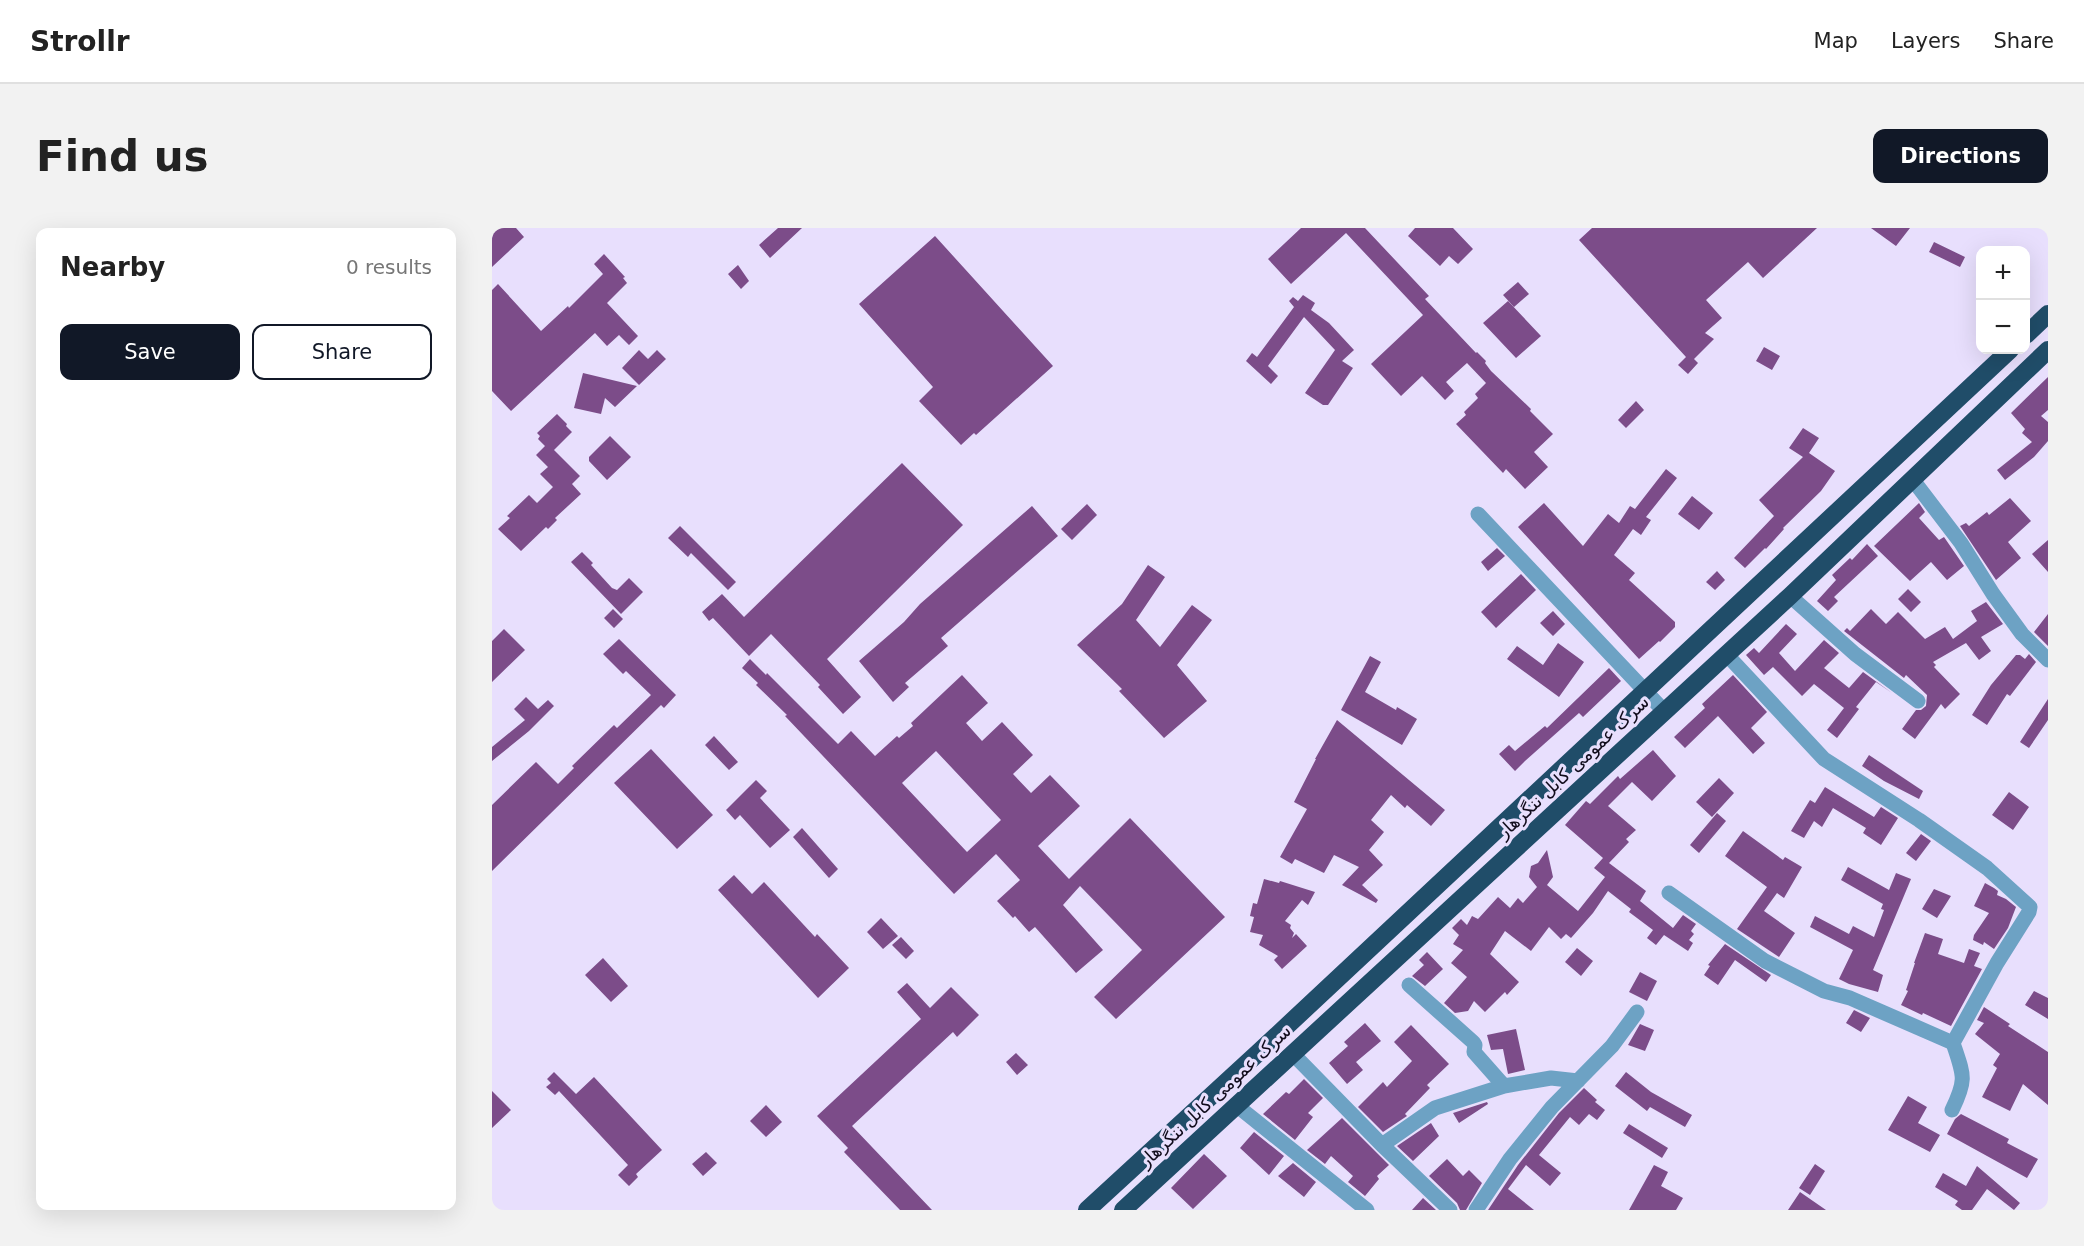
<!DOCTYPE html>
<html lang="en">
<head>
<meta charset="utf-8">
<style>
  :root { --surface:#fff; --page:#f2f2f2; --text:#222; --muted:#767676; --line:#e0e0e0; --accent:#111827 }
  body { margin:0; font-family:"DejaVu Sans","Noto Naskh Arabic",sans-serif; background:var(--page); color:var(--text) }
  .controls { position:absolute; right:18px; top:18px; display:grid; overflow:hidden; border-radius:12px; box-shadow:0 6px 24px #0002 }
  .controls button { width:54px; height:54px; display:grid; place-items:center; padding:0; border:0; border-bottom:2px solid var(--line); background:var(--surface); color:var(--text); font:30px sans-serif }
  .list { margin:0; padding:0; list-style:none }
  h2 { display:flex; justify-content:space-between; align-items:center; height:78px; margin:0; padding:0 24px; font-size:26px }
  h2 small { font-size:20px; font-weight:400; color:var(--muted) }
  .actions { display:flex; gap:12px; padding:18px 24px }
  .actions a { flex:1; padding:14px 0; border:2px solid var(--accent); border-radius:12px; text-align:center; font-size:21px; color:var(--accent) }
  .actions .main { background:var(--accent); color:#fff }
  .map { position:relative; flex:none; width:1556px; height:982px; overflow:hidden; border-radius:12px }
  header { display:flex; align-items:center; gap:36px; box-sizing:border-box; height:84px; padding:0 30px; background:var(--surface); border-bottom:2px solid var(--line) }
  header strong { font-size:28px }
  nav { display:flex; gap:33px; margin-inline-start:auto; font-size:21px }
  .intro { display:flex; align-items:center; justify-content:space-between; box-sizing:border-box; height:144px; padding:0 36px }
  h1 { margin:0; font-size:42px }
  .button { padding:15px 27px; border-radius:12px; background:var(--accent); color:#fff; font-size:21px; font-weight:700 }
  main { display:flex; gap:36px; padding:0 36px }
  aside { flex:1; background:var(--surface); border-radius:12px; box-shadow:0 6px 24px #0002 }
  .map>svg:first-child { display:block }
</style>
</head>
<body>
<header>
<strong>Strollr</strong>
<nav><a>Map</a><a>Layers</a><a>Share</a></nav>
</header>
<div class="intro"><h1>Find us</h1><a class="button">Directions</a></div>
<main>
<aside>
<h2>Nearby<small>0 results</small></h2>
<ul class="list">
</ul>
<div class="actions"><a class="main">Save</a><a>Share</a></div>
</aside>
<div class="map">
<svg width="1556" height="982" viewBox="0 0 1556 982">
  <rect width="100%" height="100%" fill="#e8dffd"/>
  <!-- building -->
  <path fill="#7c4c89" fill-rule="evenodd" d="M0 0H24L32 9 0 39Z
    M286 0H310L278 30 267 17Z
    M809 0H873L937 68 933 71 984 125 985 124 994 133 993 135 999 143 1039 181 1038 183 1061 206 1042 224 1056 239 1033 261 1014 241 1011 245 964 196 974 187 972 184 986 170 983 166 994 155 975 135 954 154 962 163 953 172 930 148 909 168 879 136 931 87 854 5 799 56 776 31Z
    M923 0H961L981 21 966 36 957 28 948 38 916 8Z
    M1100 0H1325L1271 50 1256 34 1214 72 1230 90 1213 105 1222 111 1202 131 1206 135 1196 146 1186 137 1194 129 1087 12Z
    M1379 0H1418L1404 18Z
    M443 8 561 138 484 207 482 205 469 217 427 173 441 159 367 76Z
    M1442 14 1473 29 1468 39 1437 24Z
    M112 26 133 49 131 50 135 55 115 75 146 108 137 117 127 107 115 118 103 105 19 183 0 163V62L6 56 49 103 76 78 77 80 111 46 102 36Z
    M246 37 257 53 249 61 236 46Z
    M1026 54 1037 66 1022 79 1011 67Z
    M811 67 823 75 819 82 837 95 862 122 850 133 861 140 836 177H831L813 165 843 122 812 89 776 138 786 148 779 156 754 133 760 125 765 129 802 79 797 73 801 69 806 73Z
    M1016 73 1049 108 1024 130 991 95Z
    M1272 119 1288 128 1280 142 1264 133Z
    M147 122 156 131 165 122 174 131 147 157 130 140Z
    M91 145 145 158 123 179 113 170 109 186 82 180Z
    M1556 149V182L1549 188 1556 194V213L1542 229 1513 252 1505 242 1540 214 1530 205 1533 201 1519 185Z
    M1144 173 1152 182 1134 200 1126 192Z
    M65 186 75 196 74 198 80 204 62 222 88 248 80 256 89 266 63 290 65 292 56 301 54 299 29 323 6 301 18 290 15 288 37 267 45 275 61 259 48 246 56 239 44 227 53 218 46 211 48 208 45 205Z
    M1311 200 1327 210 1317 225 1343 243 1329 263 1291 300 1292 301 1274 321 1273 320 1253 340 1242 330 1282 288 1267 272 1311 229 1297 220Z
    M118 208 139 229 115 252 97 233V229Z
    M410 235 471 297 335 431 369 469 351 486 326 459 328 457 279 406 257 428 221 390 217 393 210 384 230 366 252 389Z
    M1174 241 1185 250 1154 289 1159 292 1149 307 1141 301 1122 327 1143 345 1137 352 1183 394V399L1168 414 1167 413 1147 431 1026 299 1052 275 1091 318 1116 286 1127 295 1138 278 1143 281Z
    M1200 268 1221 285 1207 302 1186 286Z
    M1518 270 1539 293 1516 314 1529 330 1504 352 1468 298 1474 295 1477 298 1495 284 1497 287Z
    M1427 275 1433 284 1427 290 1447 312 1452 309 1472 338 1455 352 1439 334 1418 353 1382 318Z
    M595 276 605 287 580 312 569 301Z
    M540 278 566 308 449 410 456 418 413 455 417 459 401 474 367 433 412 394 428 376Z
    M188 298 244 354 236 362 199 325 196 329 176 310Z
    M1556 312V344L1540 326Z
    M1375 316 1386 328 1342 369 1346 373 1336 383 1325 373 1344 352 1340 347 1358 330 1360 332Z
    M1005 320 1013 328 996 343 989 334Z
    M90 324 101 335 99 337 120 360 125 362 137 350 151 364 129 386 79 334Z
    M656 337 673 349 644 392 668 419 700 377 720 392 685 437 715 473 672 510 627 463 630 461 585 417 630 376Z
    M1225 343 1233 352 1223 362 1214 354Z
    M1029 346 1044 362 1004 400 989 384Z
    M1416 361 1429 374 1419 384 1406 371Z
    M1494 374 1511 396 1489 409 1499 423 1487 432 1474 415 1441 434 1444 437 1442 439 1468 466 1453 481 1449 476 1423 511 1410 501 1424 482H1429L1434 478 1435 467 1414 447 1412 450 1352 403 1355 400 1358 403 1379 381 1394 396 1406 384 1433 411 1453 399 1461 411 1485 393 1479 383Z
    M121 381 131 391 122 400 112 390Z
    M1061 383 1073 396 1061 408 1048 395Z
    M1556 386V418L1542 404Z
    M1294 396 1305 406 1287 425 1303 443 1332 412 1347 425 1332 440 1357 460 1371 444 1400 465 1384 454 1364 479 1367 481 1345 510 1335 502 1352 480 1322 456 1310 468 1281 439 1272 447 1254 427 1262 420 1267 425Z
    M12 401 33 422 0 454V413Z
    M127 411 184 467 172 480 169 477 0 643V577L44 534 66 556 82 540 80 538 122 497 125 500 159 467 134 443 131 446 111 426Z
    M1066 415 1092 434 1067 469 1015 431 1025 418 1051 437Z
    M1537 426 1544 434 1518 468 1515 466 1495 497 1480 487 1499 457 1524 427H1528L1533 431Z
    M878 428 889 434 873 464 904 482 905 479 925 491 910 517 849 482Z
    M258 431 274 447 275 445 346 516 359 503 383 528 405 508 407 510 421 498 419 495 470 447 496 475 474 495 490 513 510 494 541 527 521 546 539 565 558 547 588 578 546 618 577 651 638 590 733 689 624 791 602 769 650 722 588 658 571 677 611 722 584 745 543 699 537 704 523 688 521 690 505 673 528 652 504 626 462 666 293 488 295 487 264 457 266 455 250 440ZM444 523 509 592 475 624 410 555Z
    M1117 440 1129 453 1091 489 1087 485 1033 533 1023 543 1007 526 1017 517 1023 523 1053 498 1055 500Z
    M1241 447 1275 484 1259 500 1273 515 1261 526 1226 488 1193 520 1182 509 1213 480 1210 476Z
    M34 469 46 481 56 472 62 478 37 503 0 533V519L33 492 22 481Z
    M1556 471V492L1537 520 1528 514Z
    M845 492 953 582 939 598 915 577 913 580 899 567 879 592 892 604 877 622 891 637 870 657 886 672 884 675 850 657 867 639 842 627 832 645 803 631 800 636 788 629 815 581 802 574 824 531H823Z
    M222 508 246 534 237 542 213 517Z
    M159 521 221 587 185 621 122 555Z
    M1161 522 1184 548 1160 573 1140 554 1116 578 1144 602 1134 611 1137 614 1117 635 1154 663 1148 673 1181 700 1191 687 1204 696 1199 703 1202 706 1197 712 1201 715 1196 723 1172 707 1164 717 1155 710 1161 702 1137 684 1139 681 1116 663 1101 685 1079 710 1074 706 1069 711 1057 699 1039 723 1013 703 998 726 1027 754 1015 767 1013 764 993 784 982 773 976 783 963 785 952 775 975 749 959 735 971 722 961 716 967 707 960 700 969 691 975 697 980 688 986 691 1006 669 1018 680 1026 670 1031 675 1045 659 1037 649 1039 638 1046 635 1055 622 1061 649 1055 657 1086 683 1113 649 1102 640 1111 630 1073 597 1094 573 1098 576 1126 548 1128 551Z
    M1377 527 1431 563 1427 571 1392 553 1370 538Z
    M1227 550 1242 565 1220 589 1204 574Z
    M264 552 275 563 268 570 298 602 278 620 248 587 243 592 234 582Z
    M1333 559 1382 589 1389 579 1406 590 1389 617 1371 605 1374 600 1341 580 1330 599 1322 593 1312 610 1299 603 1318 572 1323 575Z
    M1517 564 1537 579 1521 602 1500 587Z
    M1225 585 1234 593 1207 625 1198 617Z
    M310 600 346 641 337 650 301 609Z
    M1251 603 1291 632 1293 629 1310 639 1292 670 1285 665 1272 683 1303 705 1287 729 1245 701 1275 659 1233 628Z
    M1429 606 1439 613 1424 633 1414 625Z
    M1356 639 1397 662 1404 645 1419 651 1381 742 1391 747 1386 764 1357 756 1347 751 1361 722 1318 699 1323 688 1357 706 1361 698 1382 709 1392 682 1389 681 1391 676 1349 652Z
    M242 647 260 666 272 654 323 709 325 706 357 740 326 770 226 662Z
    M772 651 787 655 788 653 823 664 816 677 810 672 793 693 799 697 798 700 802 705 800 710 804 706 815 718 790 741 782 732 786 728 767 717 771 707 758 704 762 689 758 688 761 675 765 676Z
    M1493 655 1502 660 1506 663 1505 667 1514 671 1524 679 1516 700 1502 721 1492 714 1491 717 1481 712 1482 707 1497 685 1482 678Z
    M1442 661 1459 668 1445 690 1430 681Z
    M389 690 406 708 391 721 375 704Z
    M1433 705 1451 711 1446 726 1472 735 1477 721 1488 725 1482 738 1490 741 1459 798 1431 785 1430 787 1409 777 1416 763 1414 762 1423 735H1422Z
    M409 709 422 723 414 731 400 717Z
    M1233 716 1279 747 1274 754 1243 732 1226 757 1212 747 1218 738 1216 737Z
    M1085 720 1101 733 1089 748 1073 734Z
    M935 724 951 741 933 758 920 748 932 737 927 732Z
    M111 730 136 758 119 774 93 747Z
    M1148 744 1165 753 1155 773 1137 764Z
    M415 755 438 780 459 759 487 787 465 809 461 804 360 898 440 982H408L352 924 356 920 325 888 429 791 405 764Z
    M1542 763 1556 770V791L1533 777Z
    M1492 779 1518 796 1516 798 1556 824V877L1531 856 1518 883 1490 869 1505 840 1501 837 1508 826 1483 806 1492 795 1485 792Z
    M1362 782 1378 790 1369 804 1354 795Z
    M873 795 889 813 864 834 871 842 855 856 837 835 856 818 852 814Z
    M1148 796 1162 802 1153 823 1136 817Z
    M919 797 957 836 935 857 938 860 913 886 915 888 891 904 866 879 891 854 895 859 920 833 902 814Z
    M1024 801 1033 842 1016 846 1011 821 999 822 995 807Z
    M524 825 536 837 525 847 514 834Z
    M62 844 84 866 102 849 170 922 144 946 146 949 137 958 126 947 136 937 67 863 63 867 54 859 59 855 55 851Z
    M1134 844 1159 864 1200 887 1193 899 1158 879 1155 883 1123 858Z
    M812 851 831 870 816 885 821 889 803 912 771 886 794 864 797 866Z
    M1092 860 1105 872 1103 874 1113 882 1105 892 1097 886 1087 897 1078 889 1047 927 1069 945 1058 958 1034 937 1016 961 1042 982H996L1026 937 1067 885Z
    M0 863 19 882 0 900Z
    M1416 868 1435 879 1426 895 1448 907 1438 924 1396 902Z
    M995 874 996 876 967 895 961 885Z
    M274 877 290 894 274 909 258 893Z
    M1469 886 1517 911 1515 915 1546 931 1535 950 1455 906 1463 891Z
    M850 890 897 937 885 948 887 951 873 968 856 954 861 948 839 928 833 936 815 922Z
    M939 895 947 908 921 933 905 918Z
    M1137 896 1176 920 1170 930 1131 905Z
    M762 904 792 928 777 947 748 920Z
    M214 924 225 935 211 948 200 936Z
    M712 926 735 948 701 981 679 960Z
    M955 931 971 948 977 942 990 955 974 982H968L965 975 937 948Z
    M801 935 824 954 812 969 786 948Z
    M1323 936 1333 943 1318 967 1307 960Z
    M1162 937 1176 944 1169 958 1191 970 1184 982H1137Z
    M1485 938 1528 975 1522 982 1495 961 1480 982H1470L1463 977 1466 973 1443 959 1451 945 1474 958Z
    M1308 964 1334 982H1296Z
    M931 970 944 982H920Z"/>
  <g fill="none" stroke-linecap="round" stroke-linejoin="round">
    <!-- street -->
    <path stroke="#6da2c4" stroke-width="15" d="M1421 252 1469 315 1501 366 1530 406 1556 432
      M986 286 1173 484
      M1298 368 1363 426 1426 473
      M1235 427 1332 531 1427 592 1495 640 1538 679 1537 684 1505 735 1461 815
      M1177 665 1273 733 1332 763 1358 770 1461 815C1472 848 1475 851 1460 882
      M917 757 981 814 983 817 982 824 1012 858
      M800 825 890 917 958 982
      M744 877 875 982
      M890 917 943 880 1012 858 1059 850 1086 853
      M984 982 1018 931 1060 879 1120 818 1145 784"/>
    <!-- highway -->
    <path stroke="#204d69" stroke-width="18" d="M1534 107 1556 86
      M595 982 767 824 1518 122
      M631 982 1298 368 1556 122"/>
  </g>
  <g text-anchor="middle" stroke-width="6" stroke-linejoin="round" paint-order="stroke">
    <!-- street labels -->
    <g font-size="18" fill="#110c1c" stroke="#e8dffd">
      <text transform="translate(1081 539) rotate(-43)" y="6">سرک عمومی کابل ننگرهار</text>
      <text transform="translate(723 868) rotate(-43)" y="6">سرک عمومی کابل ننگرهار</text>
    </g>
  </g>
</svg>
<div class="controls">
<button>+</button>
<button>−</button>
</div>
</div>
</main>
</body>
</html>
